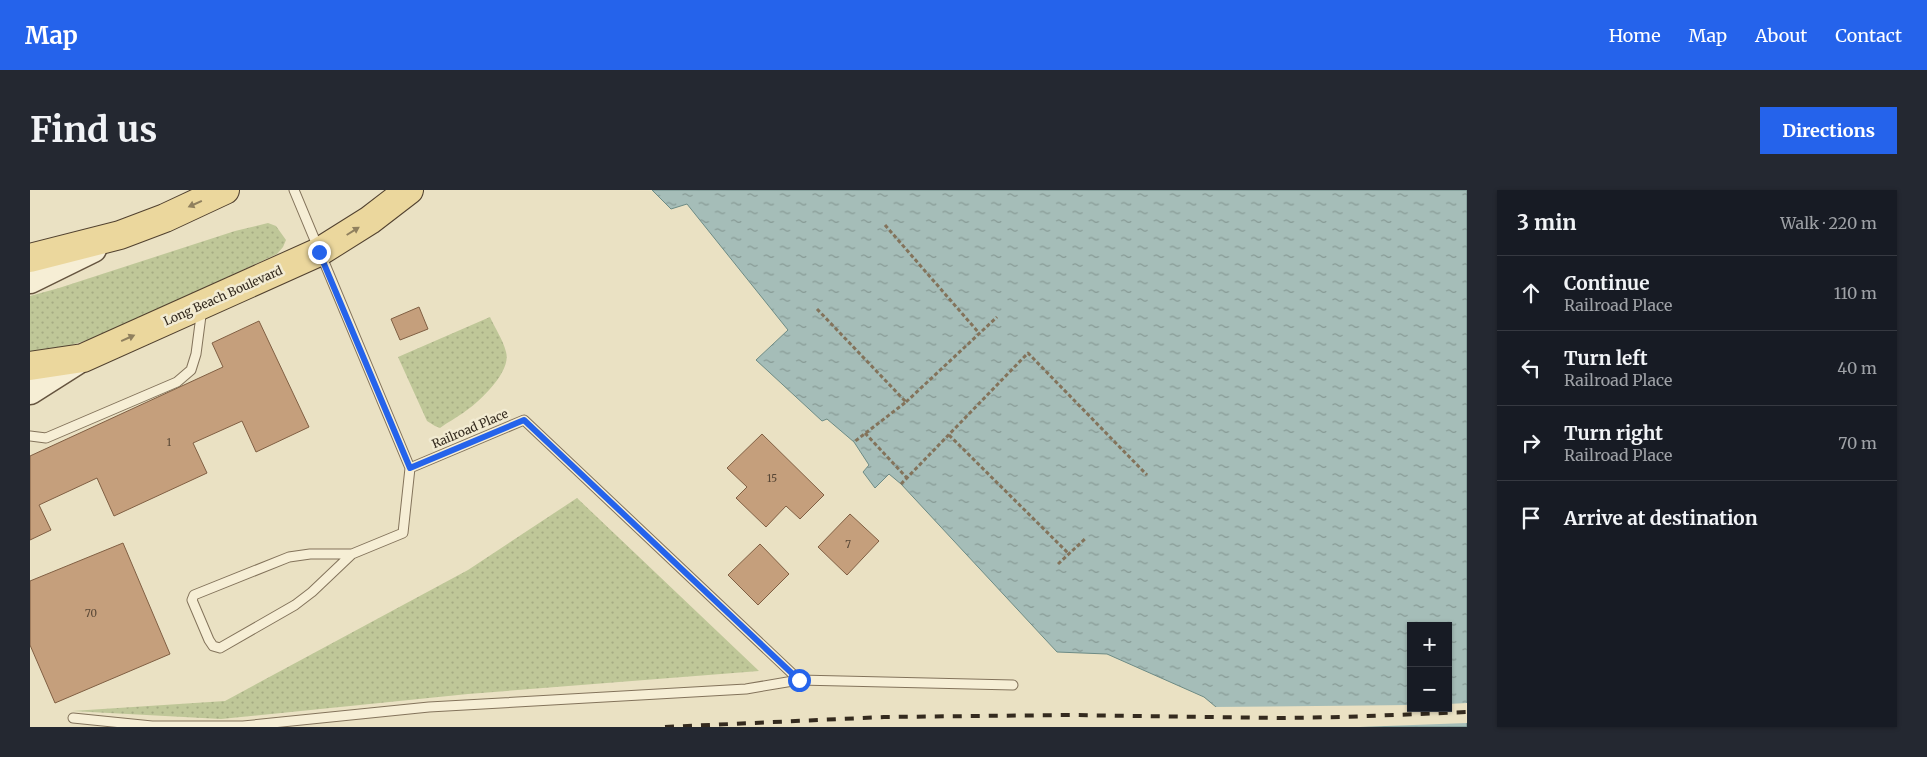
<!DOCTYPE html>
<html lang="en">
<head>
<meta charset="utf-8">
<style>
  :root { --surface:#171b24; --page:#242831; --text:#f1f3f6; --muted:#9ea1a6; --line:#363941; --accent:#2563eb }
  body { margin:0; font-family:Merriweather,serif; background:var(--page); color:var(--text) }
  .controls { position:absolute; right:15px; bottom:15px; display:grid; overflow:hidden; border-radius:0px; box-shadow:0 1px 4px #0004 }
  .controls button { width:45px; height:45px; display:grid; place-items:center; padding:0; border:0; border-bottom:1px solid var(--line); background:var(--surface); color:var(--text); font:25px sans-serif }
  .stop { position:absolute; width:15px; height:15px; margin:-11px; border:4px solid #2563eb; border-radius:50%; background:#fff }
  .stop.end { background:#2563eb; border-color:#fff; box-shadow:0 1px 5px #0008 }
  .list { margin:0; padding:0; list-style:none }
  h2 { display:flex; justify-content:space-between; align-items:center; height:65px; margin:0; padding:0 20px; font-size:21px }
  h2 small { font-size:16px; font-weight:400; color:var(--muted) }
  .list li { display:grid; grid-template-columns:32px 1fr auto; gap:15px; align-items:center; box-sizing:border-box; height:75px; padding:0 20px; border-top:1px solid var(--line) }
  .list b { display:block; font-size:19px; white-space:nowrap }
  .list p { margin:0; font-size:16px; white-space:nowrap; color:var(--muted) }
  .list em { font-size:16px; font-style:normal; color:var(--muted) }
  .icon { flex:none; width:28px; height:28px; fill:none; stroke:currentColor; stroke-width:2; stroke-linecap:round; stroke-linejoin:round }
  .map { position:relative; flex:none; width:1437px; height:537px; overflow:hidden; border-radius:0px }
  header { display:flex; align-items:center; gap:30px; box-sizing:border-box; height:70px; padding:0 25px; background:var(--accent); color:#fff }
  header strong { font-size:24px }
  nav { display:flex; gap:28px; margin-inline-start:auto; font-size:18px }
  .intro { display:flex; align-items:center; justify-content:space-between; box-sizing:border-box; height:120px; padding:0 30px }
  h1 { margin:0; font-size:35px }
  .button { padding:12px 22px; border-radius:0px; background:var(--accent); color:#fff; font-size:18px; font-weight:700 }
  main { display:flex; gap:30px; padding:0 30px }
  aside { flex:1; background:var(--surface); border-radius:0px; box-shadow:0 1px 4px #0004 }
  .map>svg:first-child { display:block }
</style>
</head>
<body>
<header>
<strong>Map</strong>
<nav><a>Home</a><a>Map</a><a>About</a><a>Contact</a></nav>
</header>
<div class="intro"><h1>Find us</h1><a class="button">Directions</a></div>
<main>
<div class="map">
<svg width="1437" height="537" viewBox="0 0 1437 537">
  <defs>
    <pattern id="green-dots" width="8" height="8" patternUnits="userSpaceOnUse" patternTransform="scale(1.25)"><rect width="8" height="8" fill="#bfc798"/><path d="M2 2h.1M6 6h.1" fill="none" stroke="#a5ab83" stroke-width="1.8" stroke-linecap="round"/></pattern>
    <pattern id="water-ripples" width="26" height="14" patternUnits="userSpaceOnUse" patternTransform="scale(1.25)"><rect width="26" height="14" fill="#a5bdb8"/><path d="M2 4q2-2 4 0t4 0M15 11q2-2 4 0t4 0" fill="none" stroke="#879a95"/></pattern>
  </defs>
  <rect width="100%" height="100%" fill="#eae1c3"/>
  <!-- green -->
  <path fill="url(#green-dots)" d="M238 33 246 36 256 50 253 57 247 64 70 146 0 168V106L29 98 205 41Z
    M460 127C465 138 473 150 476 162 482 182 448 213 433 223 426 228 418 232 410 238L405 236 397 231 368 167Z
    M547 308 729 481 438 504 191 529 42 521 195 511 438 380Z"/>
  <!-- water -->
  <path fill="url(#water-ripples)" stroke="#6d8b85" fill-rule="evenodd" d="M622 0H1437V537H1210L1174 507 1077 464 1027 462 871 294 859 284 845 298 833 282 839 275 824 252 797 229 792 231 726 170 758 140 657 14 641 19ZM1381 436H1418V518H1381Z"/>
  <!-- pier -->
  <path fill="#eae1c3" d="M1437 513V533L1329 537H1206L1182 517 1381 515V518H1418V514Z"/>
  <!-- building -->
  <path fill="#c59f7c" stroke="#805f43" d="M389 117 398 139 370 150 361 129Z
    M229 131 279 237 226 262 212 231 163 253 177 283 84 326 67 288 9 315 21 340 0 350V266L193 177 182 153Z
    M732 244 794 305 770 329 756 316 736 337 706 308 717 297 697 278Z
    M820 324 849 351 817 385 788 357Z
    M93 353 140 464 25 513 0 455V391Z
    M730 354 759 384 728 415 698 385Z"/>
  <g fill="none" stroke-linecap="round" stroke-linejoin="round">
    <defs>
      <path id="service" d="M264 0 380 278 494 230 769 490
        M0 246 16 248 147 192 161 180 166 164 172 118
        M322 364H280L259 367 164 405 162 410 179 450 183 456 190 458 265 415 282 402 322 364 373 343 380 278
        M43 528 122 536H213L399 517 716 499 769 490 983 495"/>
      <path id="secondary" d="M0 90 63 59
        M0 201 52 168"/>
      <path id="primary" d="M0 68 90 45 135 28 195 0
        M0 176 53 168 289 62 340 30 379 0"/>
    </defs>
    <!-- service casing -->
    <use href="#service" stroke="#83735b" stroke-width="11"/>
    <!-- secondary casing -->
    <use href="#secondary" stroke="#65543f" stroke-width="29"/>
    <!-- primary casing -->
    <use href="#primary" stroke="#51412f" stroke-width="30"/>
    <!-- path -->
    <path stroke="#83735b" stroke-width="3" stroke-dasharray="4 2.5" stroke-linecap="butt" d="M855 35 949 143
      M787 119 876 212 824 252
      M876 212 967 127
      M835 243 877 288
      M919 245 1039 364
      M871 294 998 163 1117 285
      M1028 374 1056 348"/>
    <!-- service -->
    <use href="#service" stroke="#f6eed5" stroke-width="9"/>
    <!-- secondary -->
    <use href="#secondary" stroke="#f6eed5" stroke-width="26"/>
    <!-- primary -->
    <use href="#primary" stroke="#ebd79d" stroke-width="28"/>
    <!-- rail -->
    <path stroke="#342a1e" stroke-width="4" stroke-dasharray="9 9" stroke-linecap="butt" d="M635 537 854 527 1040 525 1252 528 1315 527 1437 522"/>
  </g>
  <!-- one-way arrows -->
  <defs><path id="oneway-solid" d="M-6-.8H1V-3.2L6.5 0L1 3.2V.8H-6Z" transform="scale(1.25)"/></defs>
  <g fill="#90805e">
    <use href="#oneway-solid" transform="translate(165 14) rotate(156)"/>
    <use href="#oneway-solid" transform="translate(323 41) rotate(-32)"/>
    <use href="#oneway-solid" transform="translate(98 148) rotate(-24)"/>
  </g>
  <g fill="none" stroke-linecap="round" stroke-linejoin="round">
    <!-- route -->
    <path stroke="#2563eb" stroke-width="6" d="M289 62 380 278 494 230 769 490"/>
  </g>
  <g text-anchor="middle" stroke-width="5" stroke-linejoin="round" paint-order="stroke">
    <!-- number labels -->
    <g font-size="10" fill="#584736">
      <text x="139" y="256">1</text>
      <text x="742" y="292">15</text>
      <text x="818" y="358">7</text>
      <text x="61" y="427">70</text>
    </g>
    <!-- street labels -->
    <g font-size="12" fill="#342a1e" stroke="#f2ebd2">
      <text transform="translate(193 106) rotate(-24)" y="4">Long Beach Boulevard</text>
      <text transform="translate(440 239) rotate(-23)" y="4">Railroad Place</text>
    </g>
  </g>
</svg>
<div class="controls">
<button>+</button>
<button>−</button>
</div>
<div class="stop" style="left:769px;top:490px"></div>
<div class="stop end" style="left:289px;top:62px"></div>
</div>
<aside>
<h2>3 min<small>Walk · 220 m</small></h2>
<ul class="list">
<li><svg class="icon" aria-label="ahead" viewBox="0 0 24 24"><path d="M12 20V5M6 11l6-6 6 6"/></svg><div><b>Continue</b><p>Railroad Place</p></div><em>110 m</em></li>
<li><svg class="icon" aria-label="left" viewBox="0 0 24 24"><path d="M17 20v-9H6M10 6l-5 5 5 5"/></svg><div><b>Turn left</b><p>Railroad Place</p></div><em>40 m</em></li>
<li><svg class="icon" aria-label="right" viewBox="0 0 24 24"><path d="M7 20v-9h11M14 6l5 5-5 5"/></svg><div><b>Turn right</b><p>Railroad Place</p></div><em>70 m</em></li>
<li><svg class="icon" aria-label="arrive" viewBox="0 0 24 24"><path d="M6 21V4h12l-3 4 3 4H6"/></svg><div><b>Arrive at destination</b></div></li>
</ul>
</aside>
</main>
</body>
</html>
